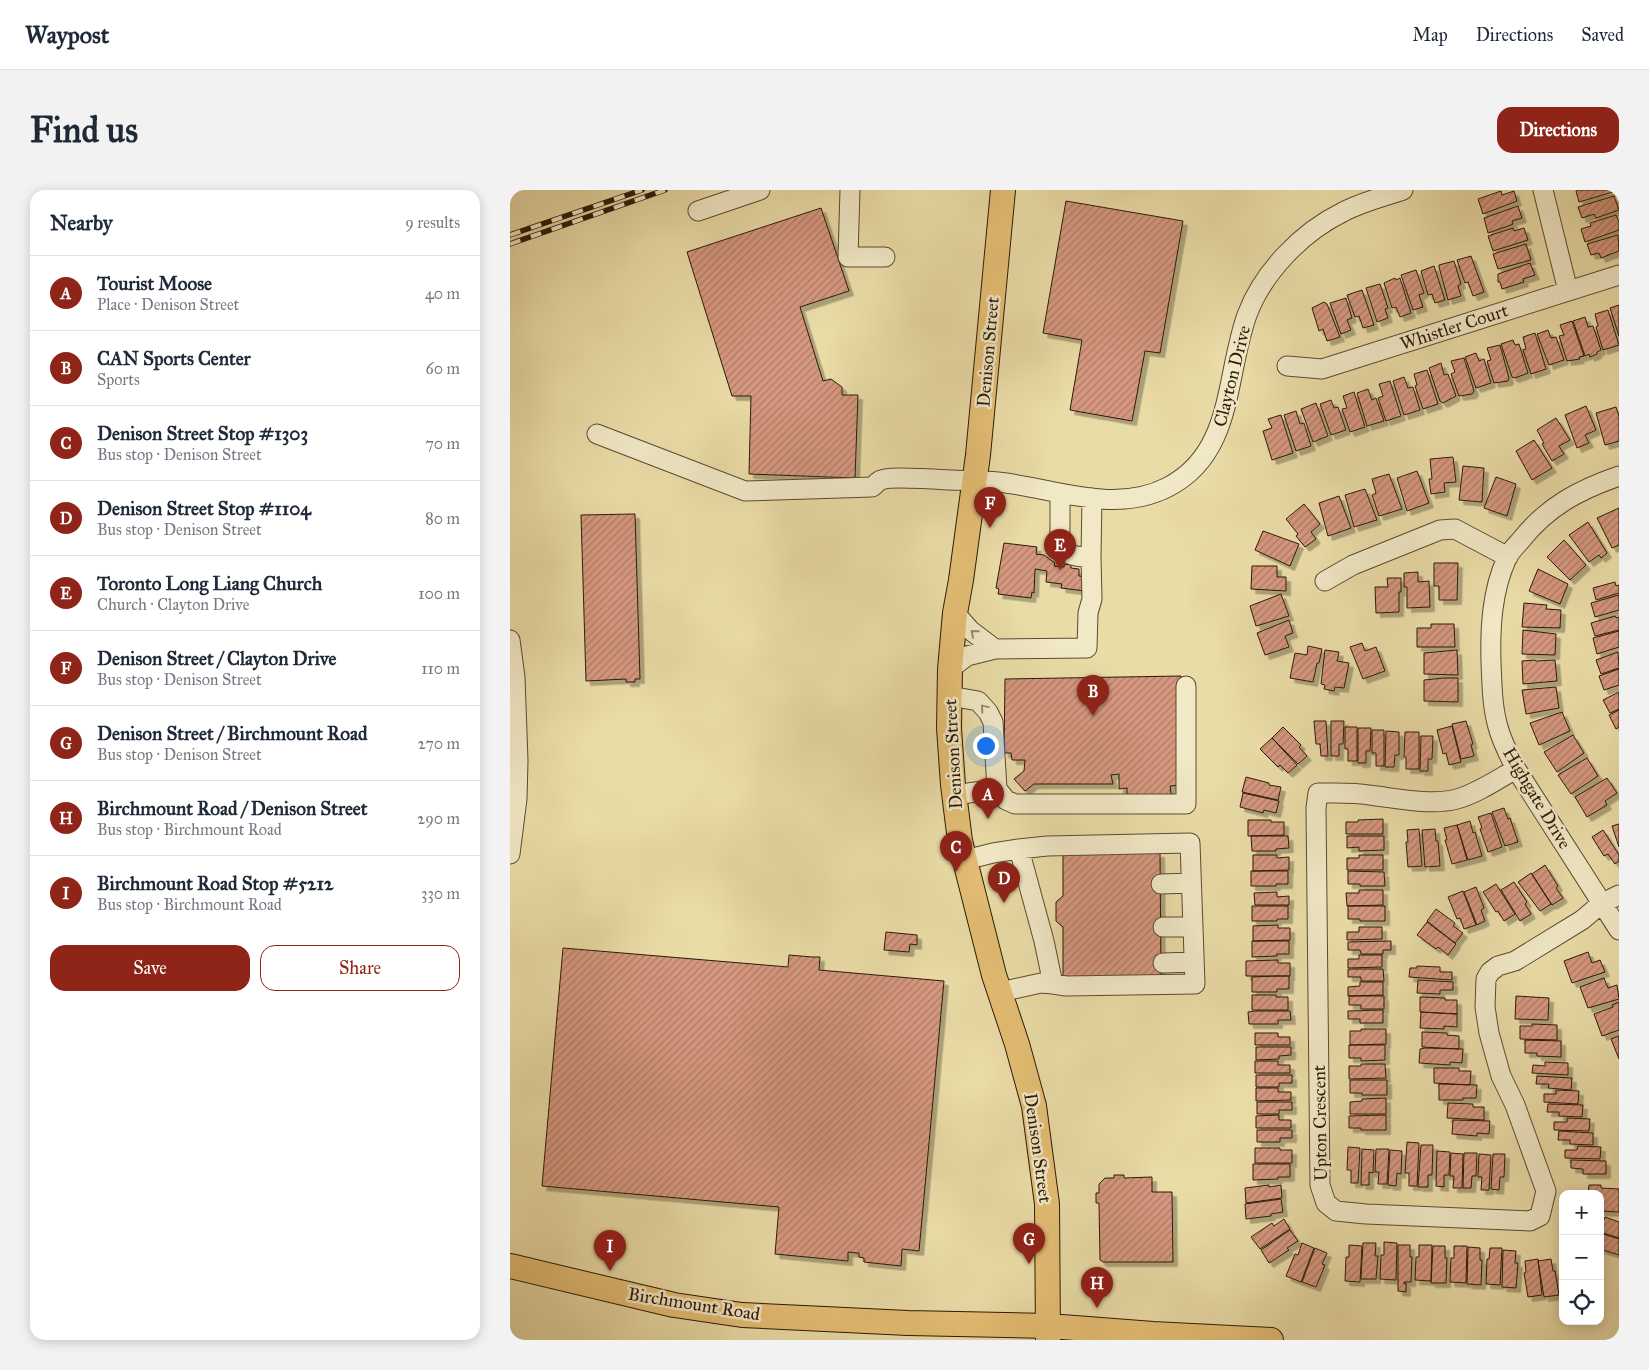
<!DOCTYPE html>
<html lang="en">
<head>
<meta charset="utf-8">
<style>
  :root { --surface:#fff; --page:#f2f2f3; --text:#1f2937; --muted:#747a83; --line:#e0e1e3; --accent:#8f2418 }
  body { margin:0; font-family:"IM FELL Great Primer",serif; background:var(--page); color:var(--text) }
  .controls { position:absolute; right:15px; bottom:15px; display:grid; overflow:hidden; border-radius:10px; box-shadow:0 2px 12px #0003 }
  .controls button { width:45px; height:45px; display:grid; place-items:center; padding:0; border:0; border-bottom:1px solid var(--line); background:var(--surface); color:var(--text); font:25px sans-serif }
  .you { position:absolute; left:475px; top:555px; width:18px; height:18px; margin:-12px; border:4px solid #fff; border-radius:50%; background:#1a73e8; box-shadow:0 0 0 8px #1a73e833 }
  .badge { display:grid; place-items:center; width:32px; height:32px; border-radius:50%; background:var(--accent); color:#fff; font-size:16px; font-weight:700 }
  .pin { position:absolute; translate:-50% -41px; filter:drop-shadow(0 1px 2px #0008) }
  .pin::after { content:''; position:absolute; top:26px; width:18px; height:15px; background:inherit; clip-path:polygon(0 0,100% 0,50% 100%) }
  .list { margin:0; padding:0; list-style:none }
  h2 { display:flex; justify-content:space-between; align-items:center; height:65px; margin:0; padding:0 20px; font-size:21px }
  h2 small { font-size:16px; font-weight:400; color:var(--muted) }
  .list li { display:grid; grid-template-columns:32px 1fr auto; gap:15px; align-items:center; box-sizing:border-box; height:75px; padding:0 20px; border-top:1px solid var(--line) }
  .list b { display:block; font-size:19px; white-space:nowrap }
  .list p { margin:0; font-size:16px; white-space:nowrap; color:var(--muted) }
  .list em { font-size:16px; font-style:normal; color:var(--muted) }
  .actions { display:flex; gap:10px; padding:15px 20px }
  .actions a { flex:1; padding:11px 0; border:1px solid var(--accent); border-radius:15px; text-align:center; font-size:18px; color:var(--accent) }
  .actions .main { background:var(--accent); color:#fff }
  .icon { flex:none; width:28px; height:28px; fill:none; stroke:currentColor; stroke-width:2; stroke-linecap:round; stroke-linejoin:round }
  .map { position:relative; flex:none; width:1109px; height:1150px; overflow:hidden; border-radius:15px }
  header { display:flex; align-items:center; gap:30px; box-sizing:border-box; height:70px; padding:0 25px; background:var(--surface); border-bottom:1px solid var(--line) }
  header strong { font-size:24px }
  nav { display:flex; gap:28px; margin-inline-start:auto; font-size:18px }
  .intro { display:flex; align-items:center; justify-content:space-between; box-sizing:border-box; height:120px; padding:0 30px }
  h1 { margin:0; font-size:35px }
  .button { padding:12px 22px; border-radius:15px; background:var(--accent); color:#fff; font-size:18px; font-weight:700 }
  main { display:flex; gap:30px; padding:0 30px }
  aside { flex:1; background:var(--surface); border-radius:15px; box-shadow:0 2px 12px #0003 }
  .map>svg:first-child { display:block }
</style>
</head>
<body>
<header>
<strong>Waypost</strong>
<nav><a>Map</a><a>Directions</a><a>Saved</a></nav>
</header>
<div class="intro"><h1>Find us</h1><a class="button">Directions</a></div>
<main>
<aside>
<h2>Nearby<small>9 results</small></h2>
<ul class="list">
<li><span class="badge">A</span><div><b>Tourist Moose</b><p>Place · Denison Street</p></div><em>40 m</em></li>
<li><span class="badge">B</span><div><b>CAN Sports Center</b><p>Sports</p></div><em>60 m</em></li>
<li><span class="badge">C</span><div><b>Denison Street Stop #1303</b><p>Bus stop · Denison Street</p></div><em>70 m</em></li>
<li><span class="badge">D</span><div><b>Denison Street Stop #1104</b><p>Bus stop · Denison Street</p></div><em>80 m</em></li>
<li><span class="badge">E</span><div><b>Toronto Long Liang Church</b><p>Church · Clayton Drive</p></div><em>100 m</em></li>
<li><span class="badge">F</span><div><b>Denison Street / Clayton Drive</b><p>Bus stop · Denison Street</p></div><em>110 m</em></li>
<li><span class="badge">G</span><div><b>Denison Street / Birchmount Road</b><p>Bus stop · Denison Street</p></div><em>270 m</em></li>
<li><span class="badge">H</span><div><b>Birchmount Road / Denison Street</b><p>Bus stop · Birchmount Road</p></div><em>290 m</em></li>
<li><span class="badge">I</span><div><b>Birchmount Road Stop #5212</b><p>Bus stop · Birchmount Road</p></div><em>330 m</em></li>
</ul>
<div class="actions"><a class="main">Save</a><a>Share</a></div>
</aside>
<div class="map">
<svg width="1109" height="1150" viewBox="0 0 1109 1150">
  <defs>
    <pattern id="building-hatch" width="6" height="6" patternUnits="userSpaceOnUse" patternTransform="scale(1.25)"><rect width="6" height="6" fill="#d6987f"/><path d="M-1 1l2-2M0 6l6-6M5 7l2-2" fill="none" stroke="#ae7b66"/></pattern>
    <filter id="shadow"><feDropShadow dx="4.5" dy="4.5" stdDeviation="0" flood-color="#0004"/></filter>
  </defs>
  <rect width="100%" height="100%" fill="#eadca7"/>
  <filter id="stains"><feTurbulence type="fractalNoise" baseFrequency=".004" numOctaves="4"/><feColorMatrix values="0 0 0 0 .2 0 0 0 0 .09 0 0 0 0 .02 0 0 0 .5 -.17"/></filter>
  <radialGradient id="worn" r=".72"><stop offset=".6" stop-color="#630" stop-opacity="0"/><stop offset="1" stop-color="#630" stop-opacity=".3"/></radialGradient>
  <!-- building -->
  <path fill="url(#building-hatch)" stroke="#2b1908" filter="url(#shadow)" d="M1068 0H1103V2L1069 12 1066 1Z
    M991 1 992 5 1004 1 1007 11 973 24 968 9Z
    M1104 6 1109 20 1086 28 1084 24 1072 28 1068 17Z
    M556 11 673 31 650 163 635 161 622 231 560 220 572 150 533 143Z
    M1008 16 1012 28 1002 31 1003 34 1001 35 978 43 974 28Z
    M311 18 339 101 290 117 313 191 321 189 332 197V205H348L345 288 239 284 241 206H222L177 62Z
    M1106 25 1109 32V40L1075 52 1071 39 1081 36 1080 33Z
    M1003 38 1004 41 1014 38 1018 50 983 61 978 46Z
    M1108 45 1109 61 1091 68 1089 63 1081 65 1077 54Z
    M1016 54 1021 70 988 79 983 64Z
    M961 66 974 102 963 106 958 92 955 93 947 70Z
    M944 71 951 94 948 96 951 106 938 110 929 77V75Z
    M1020 73 1025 85 1013 89 1014 92 992 99 990 92H988V84Z
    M924 76 935 110 925 113 922 104 918 105 911 81Z
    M906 80 914 103 909 105 913 117 903 120 891 85Z
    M885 88 886 90 890 88 901 123 890 127 886 117 882 118 874 93Z
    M870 94 878 118 875 119 878 128 867 132 856 98Z
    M852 100 864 135 853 138 849 126 845 127 837 105Z
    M836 108 842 128 837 130 841 140 831 144 820 113Z
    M814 112 817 114 830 147 817 151 813 139 809 141 802 118Z
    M1109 115V146L1100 118Z
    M1098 120 1109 155 1093 160 1086 137 1088 136 1085 124Z
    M1075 127 1078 137 1083 136 1091 160 1087 162V164L1080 167 1079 164 1075 166 1063 131Z
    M1062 131 1074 166 1069 167 1070 169 1057 171 1049 146 1054 145 1050 135Z
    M1038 140 1041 148 1046 147 1054 170 1039 175 1027 144Z
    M1025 143 1036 179 1021 184 1013 160 1016 159 1013 147Z
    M1003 150 1005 155 1009 154 1018 183 1005 188 1002 187 991 154Z
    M990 155 999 188 998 191 984 193 977 171 981 170 977 158Z
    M966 163 969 171 974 169 981 193 966 198 955 167Z
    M954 168 964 201 962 204 949 206 941 184 945 182 941 171Z
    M931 173 934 185 938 184 946 206 933 213 930 211 919 178Z
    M917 180 928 214 913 219 905 196 907 195 904 184Z
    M894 187 898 198 903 197 910 220 894 225 883 191Z
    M880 191 891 226 876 231 868 208 873 206 869 194Z
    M858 199 862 210 866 208 874 231 857 236 847 203Z
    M844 202 855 237 840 242 832 219 837 218 833 206Z
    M821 210 824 218 828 217 836 240 821 245 810 214Z
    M806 213 818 246 803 252 791 219Z
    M1076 216 1086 240 1075 245 1079 253 1067 258 1055 225Z
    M1106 217 1109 226V251L1095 255 1086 223Z
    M786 221 790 234 794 233 801 256 786 261 774 225Z
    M771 225 783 263 762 270 753 241 762 238 758 229Z
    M1046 228 1060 250 1049 256 1054 264 1042 271 1032 254 1034 253 1027 240Z
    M1024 250 1042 278 1022 290 1006 261Z
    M943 267 946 292 934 293 935 302 921 304 919 289H922L920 269Z
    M953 276 974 278 972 312 949 310Z
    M907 281 919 313 897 321 887 288Z
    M879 284 892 319 869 326 862 305 866 303 862 289Z
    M986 287 1006 294 997 326 974 318Z
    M855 299 867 330 844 337 835 305Z
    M829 306 841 338 818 346 809 313Z
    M794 314 810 334 801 342 806 349 795 357 786 346 788 344 776 329Z
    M1109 318V355L1102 358 1087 328Z
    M125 324 130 489H125V492H116V489L76 491 71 325Z
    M1078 332 1097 363 1091 368 1089 365 1079 372 1059 345Z
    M753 341 789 354 780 376 745 360Z
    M1054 350 1076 375 1060 390 1037 367Z
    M494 353 527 357 526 364 534 365 545 373 544 376 554 377V374L561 375V378L569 379V386L576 387 575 401 551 398 552 394 536 392 537 381 525 379 524 403 522 402 521 408 488 404 489 399 486 398Z
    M924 373H948L947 410H929V396H924Z
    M742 376H767V387H776V401L741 399Z
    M1028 379 1058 394 1050 414 1019 401Z
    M908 382V392L919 391 920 417 897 418V397H894V383Z
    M877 388H891V402H889V422L866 423 865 397H878Z
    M1105 392 1106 396 1109 395V403L1086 410 1083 398Z
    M771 404 779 426 746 436 740 416Z
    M1109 405V420L1085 427 1081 413Z
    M1014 413 1037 415 1036 419 1051 420 1050 438 1012 437Z
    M1105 426 1106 428 1109 427V440L1085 446 1081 433Z
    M779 430 783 443 775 446 779 457 755 465 747 443Z
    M921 434H944L945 457H907V438H921Z
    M1013 440 1046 444 1045 465 1012 464Z
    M1109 441V457L1087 464 1083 448Z
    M852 453 855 461 866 457 875 481 853 489 840 457Z
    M798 456 812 459 809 473H807L803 492 780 488 785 463 797 465Z
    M815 460 829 462 827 471 839 473 834 498 825 497 824 501 814 499 815 495 811 494Z
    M947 460 948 485 914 484V463Z
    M1108 462 1109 478 1091 484 1086 470Z
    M1025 470 1026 471 1045 470 1047 491 1013 494 1012 471Z
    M1109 479V495L1094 500 1089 486Z
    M671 486 672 595 660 596 662 609H617V598L609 599V584L601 585 603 594H524L515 601 504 589 514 581 515 570H502L501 563H494L495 489Z
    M934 488H948V512L914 511V490Z
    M1046 497 1049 518 1016 524 1012 500Z
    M1109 502V519L1100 523 1093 510Z
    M1109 520V537L1106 539 1099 525Z
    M1052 522 1060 541 1029 555 1020 533Z
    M804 531H816L818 566H811L810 554H806Z
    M821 531H834L833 554H829V566H821Z
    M956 531 963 554 961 555 964 566 951 569 942 534Z
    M942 536 951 572 939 575 936 563 933 564 927 540Z
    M773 537 791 555 789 557 797 566 788 574 762 548Z
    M835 537H847V571H838V559H835Z
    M848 538H861L860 561H856V573H848Z
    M862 540H874V576H866V563H862Z
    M876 541 889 542V565H885L884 577H875Z
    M895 542H909V579H896V567H894Z
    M1063 545 1074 563 1047 582 1034 562Z
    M911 546H923L922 569H918V581H910Z
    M762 548 787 575 778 583 770 575 768 577 750 559Z
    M1077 568 1088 586 1061 604 1048 585Z
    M736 587 759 593V595L771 597 768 610 732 602Z
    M1097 588 1107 603 1095 611 1097 615 1077 627 1065 607Z
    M733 603 769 611 766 623 754 620 753 623 730 617Z
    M994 618 998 629 1000 628 1008 652 995 656 982 622Z
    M981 623 992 657 978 662 970 639 972 638 968 627Z
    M873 629V644H836V632H848V630Z
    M738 630H761V632H774V645L738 646Z
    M960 631 963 643 965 642 972 666 958 670 947 635Z
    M1109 634V657L1102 636Z
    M947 635 957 670 942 674 935 650H937L934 638Z
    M909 639 912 676 898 677 896 652H898L897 640Z
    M925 639 926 651H928L930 676 915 677 912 640Z
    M1093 640 1109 665V671L1105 674 1098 664 1094 666 1082 647Z
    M741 646H778L779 658 766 659V661H742Z
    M837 646H874V660L849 661V657L837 658Z
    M650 663 651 788H553V737L546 731V712L553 706V664Z
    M743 665H767V668L779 667V680L743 681Z
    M849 665H873V680H837V668H849Z
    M1035 675 1048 696 1046 698 1053 708 1042 715 1022 684Z
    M741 681H778V694H766V696H741Z
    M838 681 874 682 875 696H850V694H838Z
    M1021 683 1041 714 1030 721 1008 692Z
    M1004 692 1017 712 1015 714 1021 724 1010 731 991 700Z
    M986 694 1005 724 994 731 988 721 986 722 973 702Z
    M966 697 974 718 971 720 975 731 967 735 954 702Z
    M849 700H873V715L837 716 836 703H849Z
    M953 701 966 735 954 739 950 728 947 729 938 707Z
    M767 702V707L779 706V715H745L744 703Z
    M742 716H778V729H767V731H742Z
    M838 716H875V731H850V729H838Z
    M926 719 945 733 943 736 953 743 945 753 917 731Z
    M917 732 946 754 938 765 928 757 926 759 907 745Z
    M768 735V738H780V750L743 751V736Z
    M849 737H872V749L837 750V742H849Z
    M376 742 407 745V755L400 754 399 762 374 760Z
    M742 751H779V764H767V766L742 767Z
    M881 751V760H873V764H851L850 760H838V752Z
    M53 758 278 777 279 765 302 767H310L309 780 434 791 409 1061 392 1059 391 1076 354 1072V1068L349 1067V1063H346L338 1062V1071L265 1064 269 1017 32 996Z
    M1078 762 1082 773 1090 770 1095 782 1062 793 1054 771Z
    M849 765H872V777L838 778V769H849Z
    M768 770V773H780V786H736V771Z
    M907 776 930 777V782H942V790L899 787 900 778H907Z
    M838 779H873L874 791H851V787H838Z
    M767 786H779V799H767V802H742V787Z
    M1094 788 1098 798 1107 795 1109 809 1078 818 1070 797Z
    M908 790 943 792V800H930V804L907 803Z
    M850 792H873V805L838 806V797L850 796Z
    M742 805H766V807H778V820H742Z
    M839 806H874V819H851V815H839Z
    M1006 806 1039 808 1038 830 1005 829Z
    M910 807 935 808V810H947V824L910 822Z
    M1109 812V840L1092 846 1084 824 1103 817 1102 815Z
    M873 820V833H850V829H838V821Z
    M745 821H780L781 830H768V834H739L738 822Z
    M911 822 947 824V837L934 836V839L910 838Z
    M1022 834 1047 835V850L1010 849V836H1022Z
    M851 839H876V854L840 855V841H851Z
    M912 842 937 843V845L949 846V859L912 857Z
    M745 843H768V847H780V855H745Z
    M1109 846V869L1101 849Z
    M1015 850 1051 851V867L1027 866V863H1015Z
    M839 855H875V870L851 871V868H839Z
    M746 857H781V865L769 866V869L746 870Z
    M915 858 953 859 952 873 940 872V875L909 873 910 859Z
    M745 871H768V875H780V883H745Z
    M1035 872 1058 873V885L1022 883 1023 875 1035 876Z
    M851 874H875L876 888 839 889V876H851Z
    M924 878H949V881H961L960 895 924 893Z
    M746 885H782V893H769V897H746Z
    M1027 886 1062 888 1061 900 1038 898 1039 894H1026Z
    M840 890H877V905H852V903H840Z
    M929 894 967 895 966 908H953V910H929Z
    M746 898H768V902H781V910L746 911Z
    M1046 900 1069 901 1068 914 1034 912V904H1046Z
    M876 908V924H840V912L852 911V909Z
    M747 912H782V920H769V924H747Z
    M938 913 963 914V917H974V930L937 928Z
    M1038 914 1073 915 1072 927 1049 926V922H1037Z
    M769 925V930H781V938H746V926Z
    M876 925V940H851V938H839V926Z
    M1057 928 1080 929 1079 941 1044 940V932H1057Z
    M943 930 980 931 979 944 967 943V946L942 944Z
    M747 940H782V948H770V952H747Z
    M1049 941 1083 943V955L1060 954V950H1048Z
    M897 952 909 953 907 996H899V983H895Z
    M911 955H923L922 985H918V997H908Z
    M1068 956 1091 957 1090 969 1055 968V960H1067Z
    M838 957 850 958 848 993H841V980H837Z
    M745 958H770V960H782V973H745Z
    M852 959 864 960 863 983 859 982V995H851Z
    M866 959H879L877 994H868L869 982H865Z
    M880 960 892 961 891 984 887 983 886 996 878 995Z
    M927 961 940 962 939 985H934V997L926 996Z
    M941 963 953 964 952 998H943L944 986H940Z
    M954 963H967L966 986H962L961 998H953Z
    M969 964 981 965 979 1000H971L972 987H968Z
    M983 964H995L994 987H990L989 1000 981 999Z
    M1061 970 1096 971V984H1073V979L1061 978Z
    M743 974H780V987H768V989L743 990Z
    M604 985H614V988L642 987V1002H662L663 1072H593L590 1070 589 1013H586V1003H589V994L595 988H604Z
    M759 995V997L771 995 772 1008 736 1013 735 998Z
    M1079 995H1091V998L1109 999V1022L1090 1021V1004H1078Z
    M771 1009 773 1022 761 1024V1026L736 1029 735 1014Z
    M1095 1027 1109 1032V1048L1090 1042V1029L1094 1030Z
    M774 1029 780 1039 750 1059 741 1047 762 1033 764 1036Z
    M780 1040 788 1051 777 1058 779 1060 759 1073 751 1060Z
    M1090 1043 1109 1049V1065L1090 1059Z
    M874 1052 887 1053 886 1090 870 1089 871 1065H874Z
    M792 1053 804 1058 791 1092 776 1086 785 1064 788 1065Z
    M853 1053H866L865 1066H868L866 1089H851Z
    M839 1055 852 1056 850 1092 835 1091 836 1067H839Z
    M888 1055H900V1067H902L901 1092H894V1094L896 1093V1102L888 1101Z
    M909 1055H922L921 1091 905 1090 906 1067H909Z
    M923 1056H935V1068H937L936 1093H921Z
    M944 1056H957L956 1093 940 1092 941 1068H944Z
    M958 1057 970 1058V1070H972L971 1095 957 1094Z
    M805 1058 817 1063 812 1074 815 1075 806 1097 792 1092Z
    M980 1058H992L990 1095 976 1094 977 1069H979Z
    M993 1060 1006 1061 1005 1073H1008L1006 1098 992 1097Z
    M1028 1069 1032 1105 1018 1107 1014 1083 1016 1082 1015 1071Z
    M1041 1069 1043 1081H1045L1049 1105 1034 1107 1028 1071Z"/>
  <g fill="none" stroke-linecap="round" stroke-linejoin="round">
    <defs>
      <path id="minor" d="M340 0 338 67H375
        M1033 0 1058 101
        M188 21 250 0
        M777 176 812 179 1109 85
        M87 244 235 301 362 297C365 295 368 291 371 290 380 286 414 289 424 289 445 291 467 290 488 292 544 298 604 325 658 297 724 263 715 186 737 125 753 82 792 42 833 22 852 12 873 7 893 0
        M1109 286C1069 300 1038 316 1011 350 1007 355 1000 361 997 368 982 400 980 437 981 472 982 494 982 516 988 537 992 552 999 565 1006 579L1109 740
        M550 303C550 314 550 324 550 335 549 361 554 367 581 367
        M815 391 843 375 930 340 945 339 998 367
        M445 423 460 440 485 459
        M0 450 5 487 8 571 7 609 0 664
        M440 479 457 466 485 459 577 458 578 423 582 409 581 367 582 308
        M440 506 468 511 478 522 483 532 487 599 496 610 505 614H676V496
        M1006 579C988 589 968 603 947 609 921 616 885 608 859 605 842 602 826 603 808 603L806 618 810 995 816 1013 826 1021 856 1024 1020 1031 1030 1026 1036 1001 1005 915 991 886 979 843 975 817 976 789 980 782 988 776 1005 771 1072 730 1091 714 1109 705
        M444 605 487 599
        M509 659 537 656 680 653 685 794 556 796 543 794
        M455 670 483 663 509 659 534 751 543 794 531 793 490 802
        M651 694 681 693
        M653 737H682
        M653 773 684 772"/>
      <path id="major" d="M493 0 468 265 451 390 445 423 440 479 439 538 443 595 450 651 484 785 507 854 524 916 537 1014 538 1150
        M0 1076 164 1115 232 1125 398 1133 539 1136 643 1144 761 1150"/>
    </defs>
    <!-- minor casing -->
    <use href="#minor" stroke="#5b4a30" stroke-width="21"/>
    <!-- major casing -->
    <use href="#major" stroke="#2b1908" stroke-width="26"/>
    <!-- minor -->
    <use href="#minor" stroke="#f1e8c6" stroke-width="19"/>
    <!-- major -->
    <use href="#major" stroke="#e5be74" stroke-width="24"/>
    <defs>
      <path id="rail" d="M0 45 132 0
        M0 54 155 0"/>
    </defs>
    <!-- rail casing -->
    <use href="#rail" stroke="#2b1908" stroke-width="5.5"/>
    <!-- rail -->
    <use href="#rail" stroke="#f1e8c6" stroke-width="4" stroke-dasharray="11" stroke-linecap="butt"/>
  </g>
  <!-- one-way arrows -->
  <defs><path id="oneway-chevron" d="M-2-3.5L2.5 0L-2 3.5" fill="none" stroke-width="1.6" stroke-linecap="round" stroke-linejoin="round" transform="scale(1.25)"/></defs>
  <g stroke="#988b70">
    <use href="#oneway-chevron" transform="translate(464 443) rotate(-139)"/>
    <use href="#oneway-chevron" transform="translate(474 518) rotate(-130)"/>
  </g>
  <g text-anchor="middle" stroke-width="5" stroke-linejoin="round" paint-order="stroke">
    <!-- street labels -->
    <g font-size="18" fill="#2b1908" stroke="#f1e8c6">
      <text transform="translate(944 137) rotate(-18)" y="6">Whistler Court</text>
      <text transform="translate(478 162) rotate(-85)" y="6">Denison Street</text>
      <text transform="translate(722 186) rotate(-76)" y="6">Clayton Drive</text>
      <text transform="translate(443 564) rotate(-93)" y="6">Denison Street</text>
      <text transform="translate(1027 608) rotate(59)" y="6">Highgate Drive</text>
      <text transform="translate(810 933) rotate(-91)" y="6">Upton Crescent</text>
      <text transform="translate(528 958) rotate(82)" y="6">Denison Street</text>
      <text transform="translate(184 1114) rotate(9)" y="6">Birchmount Road</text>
    </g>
  </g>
  <rect width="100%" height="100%" filter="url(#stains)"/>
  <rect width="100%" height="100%" fill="url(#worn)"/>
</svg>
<div class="controls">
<button>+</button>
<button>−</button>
<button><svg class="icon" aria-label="locate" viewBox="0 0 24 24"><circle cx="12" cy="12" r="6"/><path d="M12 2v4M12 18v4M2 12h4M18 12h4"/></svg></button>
</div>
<div class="you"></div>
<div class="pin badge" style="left:478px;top:629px">A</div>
<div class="pin badge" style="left:583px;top:526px">B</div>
<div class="pin badge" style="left:446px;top:682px">C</div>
<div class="pin badge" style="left:494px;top:713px">D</div>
<div class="pin badge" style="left:550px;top:380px">E</div>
<div class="pin badge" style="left:480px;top:338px">F</div>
<div class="pin badge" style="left:519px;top:1074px">G</div>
<div class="pin badge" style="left:587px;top:1118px">H</div>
<div class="pin badge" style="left:100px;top:1081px">I</div>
</div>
</main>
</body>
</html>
